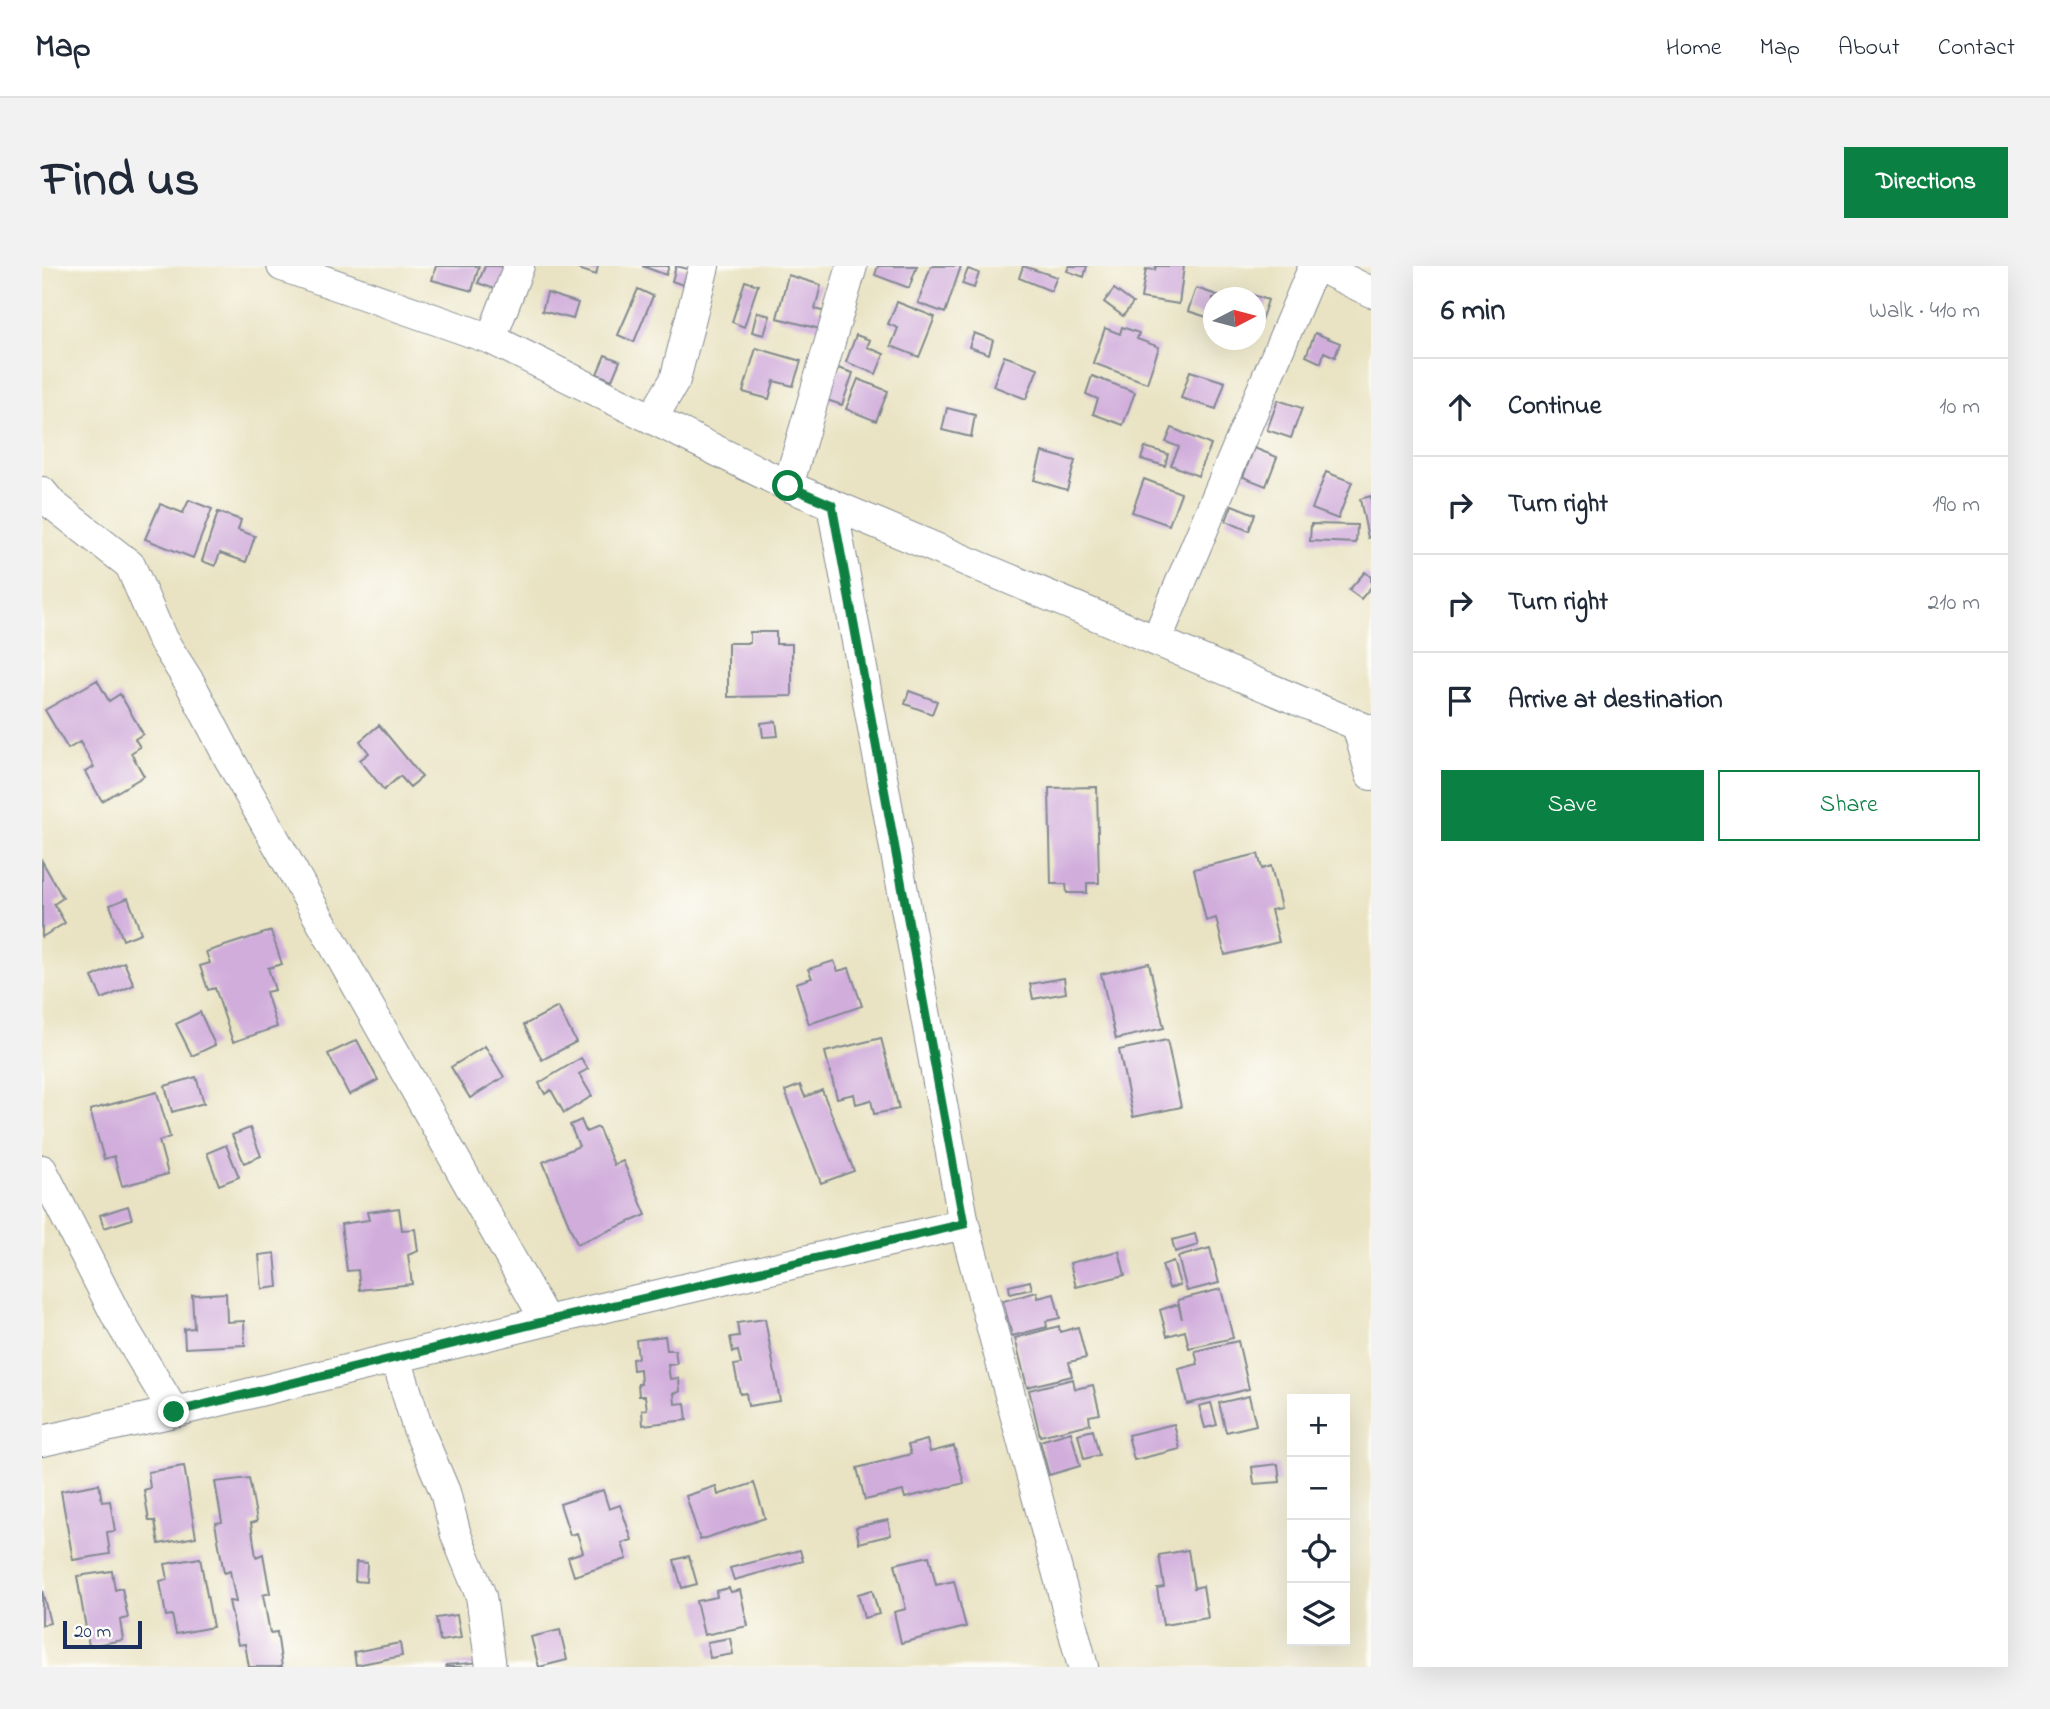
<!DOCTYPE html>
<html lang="en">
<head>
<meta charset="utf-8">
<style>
  :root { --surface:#fff; --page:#f2f2f3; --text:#1f2937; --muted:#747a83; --line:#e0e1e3; --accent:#0b8043 }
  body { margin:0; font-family:"Indie Flower",sans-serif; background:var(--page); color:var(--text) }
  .controls { position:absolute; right:21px; bottom:21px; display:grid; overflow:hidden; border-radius:0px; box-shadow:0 7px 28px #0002 }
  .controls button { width:63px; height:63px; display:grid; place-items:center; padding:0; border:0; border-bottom:2px solid var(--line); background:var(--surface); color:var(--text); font:35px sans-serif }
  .compass { position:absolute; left:1161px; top:21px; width:63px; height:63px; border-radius:50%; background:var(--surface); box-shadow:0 7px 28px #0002; rotate:84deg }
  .scale { position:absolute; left:21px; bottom:18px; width:79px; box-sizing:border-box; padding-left:7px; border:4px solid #1b2f5e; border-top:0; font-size:19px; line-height:24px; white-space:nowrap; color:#1b2f5e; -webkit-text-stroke:5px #fdfcf7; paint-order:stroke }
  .stop { position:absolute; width:21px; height:21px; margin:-16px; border:5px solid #0b8043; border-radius:50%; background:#fff }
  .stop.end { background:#0b8043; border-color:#fff; box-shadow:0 2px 7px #0008 }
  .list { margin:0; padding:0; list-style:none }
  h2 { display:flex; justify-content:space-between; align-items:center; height:91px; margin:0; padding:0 28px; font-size:30px }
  h2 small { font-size:23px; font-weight:400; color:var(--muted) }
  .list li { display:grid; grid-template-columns:46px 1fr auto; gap:21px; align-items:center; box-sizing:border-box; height:98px; padding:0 28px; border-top:2px solid var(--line) }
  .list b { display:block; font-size:26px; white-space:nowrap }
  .list em { font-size:23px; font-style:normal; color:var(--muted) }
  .actions { display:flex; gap:14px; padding:21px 28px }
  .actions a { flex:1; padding:16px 0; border:2px solid var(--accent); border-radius:0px; text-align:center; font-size:24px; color:var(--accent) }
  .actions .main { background:var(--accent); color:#fff }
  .icon { flex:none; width:38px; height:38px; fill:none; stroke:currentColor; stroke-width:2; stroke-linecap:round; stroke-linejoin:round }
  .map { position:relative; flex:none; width:1329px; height:1401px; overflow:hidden; border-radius:0px }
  header { display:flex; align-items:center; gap:42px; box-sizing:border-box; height:98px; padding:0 35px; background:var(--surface); border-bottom:2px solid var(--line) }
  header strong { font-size:33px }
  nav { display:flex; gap:38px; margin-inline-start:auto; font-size:24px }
  .intro { display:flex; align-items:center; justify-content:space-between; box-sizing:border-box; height:168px; padding:0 42px }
  h1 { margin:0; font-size:49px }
  .button { padding:18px 32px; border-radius:0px; background:var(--accent); color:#fff; font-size:24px; font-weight:700 }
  main { display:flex; gap:42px; padding:0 42px }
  aside { flex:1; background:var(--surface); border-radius:0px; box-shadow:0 7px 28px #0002 }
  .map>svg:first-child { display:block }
</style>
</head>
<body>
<header>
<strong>Map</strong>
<nav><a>Home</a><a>Map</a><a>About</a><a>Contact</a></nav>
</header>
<div class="intro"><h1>Find us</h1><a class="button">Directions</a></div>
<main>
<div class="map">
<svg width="1329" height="1401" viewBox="0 0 1329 1401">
  <rect width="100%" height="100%" fill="#fdfcf7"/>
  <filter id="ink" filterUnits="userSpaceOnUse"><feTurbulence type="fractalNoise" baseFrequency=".0143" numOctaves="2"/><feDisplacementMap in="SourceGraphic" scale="14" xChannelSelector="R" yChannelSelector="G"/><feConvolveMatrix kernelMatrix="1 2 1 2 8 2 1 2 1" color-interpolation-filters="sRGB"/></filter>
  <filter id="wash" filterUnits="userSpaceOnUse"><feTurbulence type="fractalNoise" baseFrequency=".00686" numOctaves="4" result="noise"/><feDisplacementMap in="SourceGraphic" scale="28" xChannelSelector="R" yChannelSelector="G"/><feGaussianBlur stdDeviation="1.57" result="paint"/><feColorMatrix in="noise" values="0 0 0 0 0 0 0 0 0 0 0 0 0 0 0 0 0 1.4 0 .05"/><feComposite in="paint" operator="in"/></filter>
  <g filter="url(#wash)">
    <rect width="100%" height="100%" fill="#e9e3c3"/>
    <g id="blocks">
      <!-- building -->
      <path fill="#d1addc" d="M394 0H437L430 25 390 14Z
        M443 0H467L458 25 436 17Z
        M528 0H556L554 9Z
        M600 0H627L624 9Z
        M634 0 646 3 641 19 630 15Z
        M836 0H875L867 22 833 9Z
        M889 0H919L903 47 876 37Z
        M981 0 1015 11 1009 25 977 12Z
        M1027 0H1045L1042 11 1025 5Z
        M1114 0H1142L1137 38 1099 32 1104 3 1113 4Z
        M926 3 937 7 932 22 920 18Z
        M746 9 779 19 773 43 783 46 778 63 735 52Z
        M703 15 716 19 702 61 690 56Z
        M1154 22 1181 31 1171 32V53L1146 45Z
        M596 23 611 30 592 76 576 69Z
        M1072 23 1091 37 1081 50 1062 36Z
        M1199 25 1226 34 1214 69 1213 32H1197Z
        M505 27 536 37 531 53 500 45Z
        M855 36 893 51 877 91 849 80 856 62 846 58Z
        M715 46 728 50 722 69 710 66Z
        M1080 61 1097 67 1095 73 1117 81 1105 117 1051 97 1063 62 1078 68Z
        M932 67 951 74 947 88 927 81Z
        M1273 67 1298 77 1293 91 1282 86 1279 97 1264 90Z
        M814 69 828 74 825 81 842 88 834 108 804 96Z
        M714 82 759 95 751 120 732 115 727 133 701 126Z
        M563 89 578 95 570 114 555 108Z
        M962 90 996 102 984 133 951 120Z
        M796 102 811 107 800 139 785 134Z
        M1148 105 1183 116 1174 143 1139 132Z
        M1050 110 1093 126 1081 159 1051 148 1056 133 1044 128Z
        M816 113 846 125 834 155 804 143Z
        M1236 134 1260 142 1249 172 1225 164Z
        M905 142 933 149 929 171 900 164Z
        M1130 162 1169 179 1156 210 1129 199 1137 181 1124 176Z
        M1103 181 1126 188 1123 200 1099 193Z
        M1212 182 1235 191 1224 220 1201 211Z
        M1000 186 1033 195 1025 224 992 214Z
        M1284 206 1310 216 1296 253 1270 243Z
        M1102 213 1139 227 1127 259 1090 246Z
        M1329 230V271L1326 272 1318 233Z
        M147 234 170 243 151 292 103 273 118 238 141 247Z
        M1190 239 1213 248 1207 265 1184 255Z
        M176 246 199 254 196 264 213 270 204 296 178 287 173 300 160 295Z
        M1269 258 1315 259 1314 277 1268 275Z
        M1323 306 1329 311V321L1319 333 1307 324Z
        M708 366H734V378H750V430L686 431V377H708Z
        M55 414 67 435 78 428 101 468 93 473 98 481 89 487 102 510 60 535 43 506 52 501 38 476 26 483 3 444Z
        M867 425 895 435 890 448 863 438Z
        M734 455 736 470 721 471 719 457Z
        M337 459 380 511 368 521 358 510 342 524 318 494 327 487 318 475Z
        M1055 521 1057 617H1045V627H1025L1024 618H1009L1007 522Z
        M1216 588 1220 603 1229 600 1239 642 1229 644 1237 676 1183 689 1174 652 1164 655 1152 603Z
        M0 595 21 632 12 638 23 657 0 671Z
        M86 632 99 667 81 674 68 639Z
        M229 665 240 698 226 702 233 724 224 726 235 761 191 776 173 722 166 724 158 700 168 697 164 686Z
        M792 695 796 705 807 702 820 740 767 758 754 717 770 712 766 703Z
        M82 696 92 719 60 733 50 711Z
        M1107 697 1122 762 1074 773 1059 708Z
        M1022 712 1024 727 991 733 988 718Z
        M516 741 534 776 500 794 482 759Z
        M158 746 173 779 150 790 134 758Z
        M839 772 857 843 832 848 829 834 814 838 812 828 795 832 783 786Z
        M315 774 336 814 307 829 286 788Z
        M1125 774 1139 841 1091 851 1077 784Z
        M443 780 462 811 428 832 409 801Z
        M539 792 546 803 537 808 550 830 522 847 509 824 503 828 497 817Z
        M154 811 162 837 130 846 123 820Z
        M758 819 763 831 780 824 812 905 779 917 743 825Z
        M115 826 128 871 117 875 126 908 80 920 72 890 62 893 48 844Z
        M539 854 544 866 556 861 572 899 581 895 604 949 535 978 501 896 537 880 528 859Z
        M208 862 219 890 202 897 190 869Z
        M184 879 197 911 177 919 165 887Z
        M86 940 90 953 62 962 58 949Z
        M357 942 360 964 373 963 376 985 366 989 370 1018 318 1024 316 1004 305 1005 299 958 327 954 325 946Z
        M1153 968 1156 979 1133 986 1130 974Z
        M1168 982 1177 1017 1145 1025 1136 991Z
        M1077 985 1083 1009 1034 1021 1028 997Z
        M233 987 236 1021 220 1023 217 989Z
        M1131 995 1138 1019 1127 1022 1120 999Z
        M988 1015 990 1023 968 1028 967 1020Z
        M1179 1023 1191 1072 1147 1082 1143 1065 1125 1070 1118 1044 1136 1038 1140 1053 1136 1034Z
        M995 1026 996 1032 1012 1028 1018 1052 1004 1055 1005 1061 970 1070 961 1035Z
        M184 1027 185 1056 202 1055 203 1079 143 1082 142 1063 152 1062 150 1029Z
        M723 1053 738 1135 706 1140 704 1127 698 1128 692 1099 699 1098 696 1085 691 1086 688 1071 697 1070 695 1057Z
        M1017 1060 1018 1066 1036 1061 1044 1092 1027 1096 1030 1110 985 1121 973 1072Z
        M623 1070 625 1084H633L635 1098 626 1099 628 1113 637 1112 638 1126 632 1127 633 1138 643 1137 645 1154 601 1159 600 1144 605 1143 603 1130H597L596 1118H599L598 1103 591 1104 590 1093 596 1092 594 1074Z
        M1196 1075 1207 1123 1145 1138 1137 1103 1156 1098 1153 1085Z
        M1031 1113 1033 1123 1051 1119 1058 1148 1047 1150 1048 1158 998 1170 987 1124Z
        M1207 1130 1214 1159 1184 1166 1177 1137Z
        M1169 1137 1175 1159 1163 1162 1157 1140Z
        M1132 1158 1138 1183 1092 1194 1086 1169Z
        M1051 1164 1057 1189 1042 1193 1036 1168Z
        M1029 1166 1038 1200 1007 1209 998 1175Z
        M885 1174 888 1186 912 1180 922 1217 863 1232 861 1225 823 1234 815 1202 869 1188 866 1179Z
        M1236 1198 1238 1216 1212 1218 1210 1201Z
        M142 1200 154 1271 117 1278 113 1255H107L102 1224 108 1222 106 1206Z
        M207 1212 215 1255 209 1257 214 1291 221 1288 228 1327 221 1329 228 1367 235 1366 240 1401H207L203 1378 196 1379 187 1335 194 1336 188 1305 182 1307 173 1257 180 1256 173 1216Z
        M712 1217 723 1252 658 1274 644 1230 674 1220 676 1229Z
        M57 1218 60 1236 68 1235 73 1265 65 1266 68 1288 31 1294 19 1225Z
        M561 1224 567 1243 578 1239 590 1274 580 1277 585 1293 532 1310 526 1291 541 1286 535 1267 528 1269 518 1238Z
        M846 1254 849 1269 817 1277 814 1261Z
        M758 1284 761 1295 692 1314 688 1302Z
        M1146 1284 1152 1322 1161 1320 1166 1352 1121 1359 1115 1322 1122 1321 1117 1289Z
        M647 1290 655 1318 640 1322 632 1294Z
        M887 1290 894 1319 912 1315 924 1361 859 1377 852 1346 864 1343 853 1298Z
        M158 1292 171 1361 134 1368 130 1349 124 1350 118 1315 126 1313 123 1298Z
        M314 1296 325 1297 324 1316 313 1315Z
        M70 1305 73 1324 80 1322 86 1352 78 1354 81 1374 47 1380 35 1310Z
        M687 1322 689 1326 698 1324 706 1360 662 1369 654 1335 675 1331 674 1325Z
        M0 1324 8 1357 0 1359Z
        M830 1324 837 1348 822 1352 816 1328Z
        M415 1349 419 1372 398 1375 394 1352Z
        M518 1364 525 1394 497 1401 489 1371Z
        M688 1372 691 1388 668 1392 665 1376Z
        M358 1377 360 1390 314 1399 312 1386Z
        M440 1396V1401H404V1399Z"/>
    </g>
  </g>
  <g filter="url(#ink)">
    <use href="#blocks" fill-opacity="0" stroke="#828990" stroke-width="2"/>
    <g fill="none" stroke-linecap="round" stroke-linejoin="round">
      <defs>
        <path id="minor" d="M240 0 449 73 746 220 1329 465
          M1276 0 1329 26
          M449 73 477 0
          M611 151 633 114 662 0
          M746 220 810 0
          M0 226 10 238 88 299 120 373 148 417 188 494 504 1055
          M790 239 922 958 1041 1401
          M1114 375 1272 0
          M1315 459 1329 509
          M0 904 75 1051 132 1146 504 1055 922 958
          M354 1092 375 1160 403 1226 414 1269 439 1330 449 1401
          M0 1175 132 1146"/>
      </defs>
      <!-- minor casing -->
      <use href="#minor" stroke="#828990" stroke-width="32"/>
      <!-- minor -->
      <use href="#minor" stroke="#fff" stroke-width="30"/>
    </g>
  </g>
  <g fill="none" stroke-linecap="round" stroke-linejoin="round" filter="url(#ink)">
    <!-- route -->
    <path stroke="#0b8043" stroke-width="9" d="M132 1146 504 1055 922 958 790 239 746 220"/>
  </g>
</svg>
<div class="controls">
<button>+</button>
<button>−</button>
<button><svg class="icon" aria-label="locate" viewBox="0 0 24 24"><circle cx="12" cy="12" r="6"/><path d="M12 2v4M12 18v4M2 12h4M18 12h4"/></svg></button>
<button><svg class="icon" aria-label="layers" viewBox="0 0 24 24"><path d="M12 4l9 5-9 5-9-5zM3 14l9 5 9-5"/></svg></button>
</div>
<svg class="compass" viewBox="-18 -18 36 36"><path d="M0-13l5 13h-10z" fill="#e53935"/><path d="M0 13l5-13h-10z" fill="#747a83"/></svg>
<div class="scale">20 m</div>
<div class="stop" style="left:746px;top:220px"></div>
<div class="stop end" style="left:132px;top:1146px"></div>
</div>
<aside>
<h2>6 min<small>Walk · 410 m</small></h2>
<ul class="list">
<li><svg class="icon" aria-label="ahead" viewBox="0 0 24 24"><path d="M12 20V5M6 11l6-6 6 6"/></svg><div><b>Continue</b></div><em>10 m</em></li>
<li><svg class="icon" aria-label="right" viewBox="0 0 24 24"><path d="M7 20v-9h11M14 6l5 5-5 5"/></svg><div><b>Turn right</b></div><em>190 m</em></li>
<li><svg class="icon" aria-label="right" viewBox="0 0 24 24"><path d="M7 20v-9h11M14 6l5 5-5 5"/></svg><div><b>Turn right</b></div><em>210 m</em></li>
<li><svg class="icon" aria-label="arrive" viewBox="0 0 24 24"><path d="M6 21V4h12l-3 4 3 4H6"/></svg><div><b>Arrive at destination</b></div></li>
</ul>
<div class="actions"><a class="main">Save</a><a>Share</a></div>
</aside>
</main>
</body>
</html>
